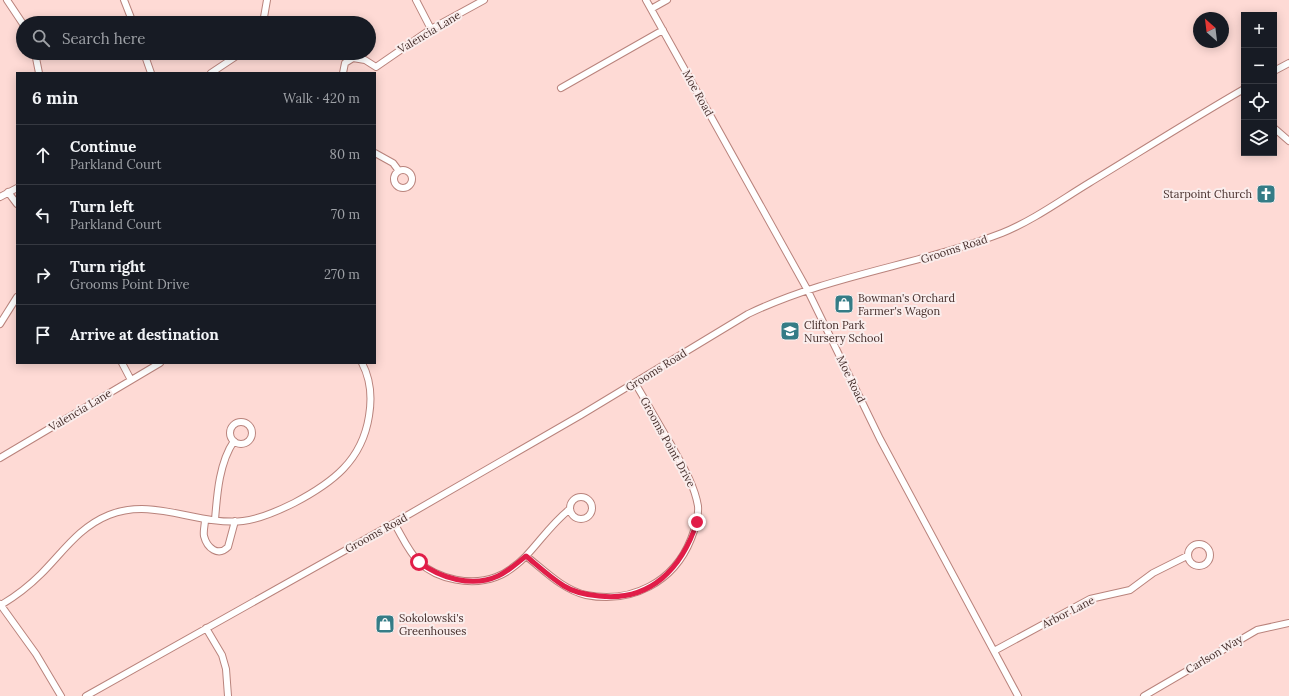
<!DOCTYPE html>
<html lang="en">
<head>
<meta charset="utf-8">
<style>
  :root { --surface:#171b24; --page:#242831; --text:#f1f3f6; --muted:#9ea1a6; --line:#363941 }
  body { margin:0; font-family:Lora,serif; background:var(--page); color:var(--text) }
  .controls { position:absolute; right:12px; top:12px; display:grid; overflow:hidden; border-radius:0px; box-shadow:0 2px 10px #0003 }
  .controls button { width:36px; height:36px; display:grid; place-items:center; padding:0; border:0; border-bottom:1px solid var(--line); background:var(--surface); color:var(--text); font:20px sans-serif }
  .compass { position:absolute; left:1193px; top:12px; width:36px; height:36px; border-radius:50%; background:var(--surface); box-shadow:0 2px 10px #0003; rotate:332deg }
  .stop { position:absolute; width:12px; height:12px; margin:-9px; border:3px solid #e11d48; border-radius:50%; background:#fff }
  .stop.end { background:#e11d48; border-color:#fff; box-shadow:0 1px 4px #0008 }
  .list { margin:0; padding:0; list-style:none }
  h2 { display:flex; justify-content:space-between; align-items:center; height:52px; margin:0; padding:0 16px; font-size:17px }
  h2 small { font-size:13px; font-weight:400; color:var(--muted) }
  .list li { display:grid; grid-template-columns:26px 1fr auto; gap:12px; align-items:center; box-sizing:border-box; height:60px; padding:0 16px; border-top:1px solid var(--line) }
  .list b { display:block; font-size:15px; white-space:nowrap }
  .list p { margin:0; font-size:13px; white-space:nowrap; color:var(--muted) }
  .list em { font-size:13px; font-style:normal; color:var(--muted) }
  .icon { flex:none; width:22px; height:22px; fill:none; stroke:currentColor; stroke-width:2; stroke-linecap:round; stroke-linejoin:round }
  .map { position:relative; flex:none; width:1289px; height:696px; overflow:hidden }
  .search { position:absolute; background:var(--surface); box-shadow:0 2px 10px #0003; left:16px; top:16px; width:360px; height:44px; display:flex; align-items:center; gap:10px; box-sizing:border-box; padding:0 14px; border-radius:22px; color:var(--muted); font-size:15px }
  .panel { position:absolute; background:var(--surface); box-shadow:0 2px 10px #0003; left:16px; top:72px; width:360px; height:292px; border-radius:0px }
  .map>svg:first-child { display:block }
</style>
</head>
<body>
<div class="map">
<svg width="1289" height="696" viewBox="0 0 1289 696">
  <rect width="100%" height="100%" fill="#fedad5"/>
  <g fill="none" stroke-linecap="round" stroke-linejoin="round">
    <defs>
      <path id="minor" d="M7 0 23 24
        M124 0 133 23
        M416 0 431 29
        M646 0 807 289 880 439 1018 696
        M651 9 667 0
        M263 23 267 0
        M35 53 39 73
        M144 53 151 73
        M1274 71 1289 63
        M211 73 241 53
        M343 73 345 63 353 58 365 60 376 67 431 29 484 0
        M561 88 663 30
        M1274 128 1289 141
        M375 153 393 163 399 171
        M394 179a9 9 0 1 1 18 0a9 9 0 1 1-18 0Z
        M8 192 17 204
        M0 197 17 188
        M0 324 17 297
        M122 363 131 380
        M230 433a11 11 0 1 1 22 0a11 11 0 1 1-22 0Z
        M0 458 160 363
        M570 508a11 11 0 1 1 22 0a11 11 0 1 1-22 0Z
        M205 520C205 525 203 531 204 536 207 548 218 557 228 547L235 521
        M215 520C217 495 219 463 234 441
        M394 523C402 536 408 551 419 562 438 580 472 586 496 577 507 573 518 564 526 556 541 540 553 522 570 509
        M1188 555a11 11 0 1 1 22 0a11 11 0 1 1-22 0Z
        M526 556C544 570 563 590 586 595 632 604 674 582 691 539 695 529 699 517 698 506 694 483 681 463 670 443 658 423 647 403 635 383
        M0 604 36 654 61 696
        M1 605C16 596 29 586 41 574 63 552 79 527 109 515 154 497 197 526 243 521 260 519 278 511 294 503 332 483 362 461 369 416 372 398 371 380 362 363
        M206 628 222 655 226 669 228 696
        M994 651 1090 599 1130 590 1153 573 1187 556
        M86 696 394 523 581 415 748 314C829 275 919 265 1002 233 1032 221 1061 200 1089 183 1140 152 1192 119 1244 89
        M1144 696 1257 630 1289 623"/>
    </defs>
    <!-- minor casing -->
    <use href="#minor" stroke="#b9837c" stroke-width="8"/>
    <!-- minor -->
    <use href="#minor" stroke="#fff" stroke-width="6"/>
  </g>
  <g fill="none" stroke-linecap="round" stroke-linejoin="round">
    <!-- route -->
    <path stroke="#e11d48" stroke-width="5" d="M419 562C440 578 472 588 498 576 509 571 517 563 526 556 538 566 551 578 564 586 575 593 588 595 599 596 651 602 682 568 697 522"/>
  </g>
  <!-- icons -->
  <defs>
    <symbol id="church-square" viewBox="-11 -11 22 22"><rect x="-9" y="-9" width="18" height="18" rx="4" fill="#357c86" stroke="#faedec"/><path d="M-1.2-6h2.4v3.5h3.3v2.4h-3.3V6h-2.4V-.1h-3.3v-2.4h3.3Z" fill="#fff"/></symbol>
    <symbol id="shop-square" viewBox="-11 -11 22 22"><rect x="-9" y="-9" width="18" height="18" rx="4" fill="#357c86" stroke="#faedec"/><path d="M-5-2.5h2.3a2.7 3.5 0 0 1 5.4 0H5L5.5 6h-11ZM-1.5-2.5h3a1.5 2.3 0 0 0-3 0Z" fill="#fff"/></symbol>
    <symbol id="school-square" viewBox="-11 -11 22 22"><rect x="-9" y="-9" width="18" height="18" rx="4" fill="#357c86" stroke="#faedec"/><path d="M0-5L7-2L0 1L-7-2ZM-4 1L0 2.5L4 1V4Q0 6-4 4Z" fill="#fff"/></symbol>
  </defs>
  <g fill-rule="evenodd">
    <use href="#church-square" x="1255" y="183" width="22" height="22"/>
    <use href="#shop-square" x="833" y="293" width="22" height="22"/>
    <use href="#school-square" x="779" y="320" width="22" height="22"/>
    <use href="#shop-square" x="374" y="613" width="22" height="22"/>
  </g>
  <g text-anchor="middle" stroke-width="4" stroke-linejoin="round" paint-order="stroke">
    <!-- street labels -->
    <g font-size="11" fill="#452e2b" stroke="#faedec">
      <text transform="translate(429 32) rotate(-31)" y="4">Valencia Lane</text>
      <text transform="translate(698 93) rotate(61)" y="4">Moe Road</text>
      <text transform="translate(954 249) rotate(-18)" y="4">Grooms Road</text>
      <text transform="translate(656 370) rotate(-32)" y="4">Grooms Road</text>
      <text transform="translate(851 379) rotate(64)" y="4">Moe Road</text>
      <text transform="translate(80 410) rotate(-31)" y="4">Valencia Lane</text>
      <text transform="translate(668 442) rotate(61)" y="4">Grooms Point Drive</text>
      <text transform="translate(376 533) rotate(-29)" y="4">Grooms Road</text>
      <text transform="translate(1068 612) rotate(-27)" y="4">Arbor Lane</text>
      <text transform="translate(1214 654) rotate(-31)" y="4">Carlson Way</text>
    </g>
    <!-- poi labels -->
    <g font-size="11" fill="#452e2b" stroke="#faedec" text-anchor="start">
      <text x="1252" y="198" text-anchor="end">Starpoint Church</text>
      <text x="858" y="302">Bowman's Orchard<tspan x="858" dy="13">Farmer's Wagon</tspan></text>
      <text x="804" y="329">Clifton Park<tspan x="804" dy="13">Nursery School</tspan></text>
      <text x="399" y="622">Sokolowski's<tspan x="399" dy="13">Greenhouses</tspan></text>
    </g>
  </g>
</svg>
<div class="controls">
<button>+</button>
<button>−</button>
<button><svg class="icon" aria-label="locate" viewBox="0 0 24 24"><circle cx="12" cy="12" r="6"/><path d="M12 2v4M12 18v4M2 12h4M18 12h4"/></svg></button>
<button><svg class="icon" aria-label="layers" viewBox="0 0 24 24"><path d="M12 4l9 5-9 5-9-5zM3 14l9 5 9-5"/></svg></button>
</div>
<svg class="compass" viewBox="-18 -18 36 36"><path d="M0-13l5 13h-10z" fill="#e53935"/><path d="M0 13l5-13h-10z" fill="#9ea1a6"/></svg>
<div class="stop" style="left:419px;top:562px"></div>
<div class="stop end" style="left:697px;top:522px"></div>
<div class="search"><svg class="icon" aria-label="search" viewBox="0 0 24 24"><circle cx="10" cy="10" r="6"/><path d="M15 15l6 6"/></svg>Search here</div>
<section class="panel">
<h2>6 min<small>Walk · 420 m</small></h2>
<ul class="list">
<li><svg class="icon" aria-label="ahead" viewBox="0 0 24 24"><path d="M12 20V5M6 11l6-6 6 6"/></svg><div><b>Continue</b><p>Parkland Court</p></div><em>80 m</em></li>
<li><svg class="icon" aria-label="left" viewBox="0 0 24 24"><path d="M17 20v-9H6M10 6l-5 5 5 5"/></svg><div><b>Turn left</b><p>Parkland Court</p></div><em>70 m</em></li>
<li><svg class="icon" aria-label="right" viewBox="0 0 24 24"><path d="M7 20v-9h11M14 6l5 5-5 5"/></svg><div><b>Turn right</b><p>Grooms Point Drive</p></div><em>270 m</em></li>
<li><svg class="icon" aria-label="arrive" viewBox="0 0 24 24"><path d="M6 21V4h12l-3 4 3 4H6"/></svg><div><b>Arrive at destination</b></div></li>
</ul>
</section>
</div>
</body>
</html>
